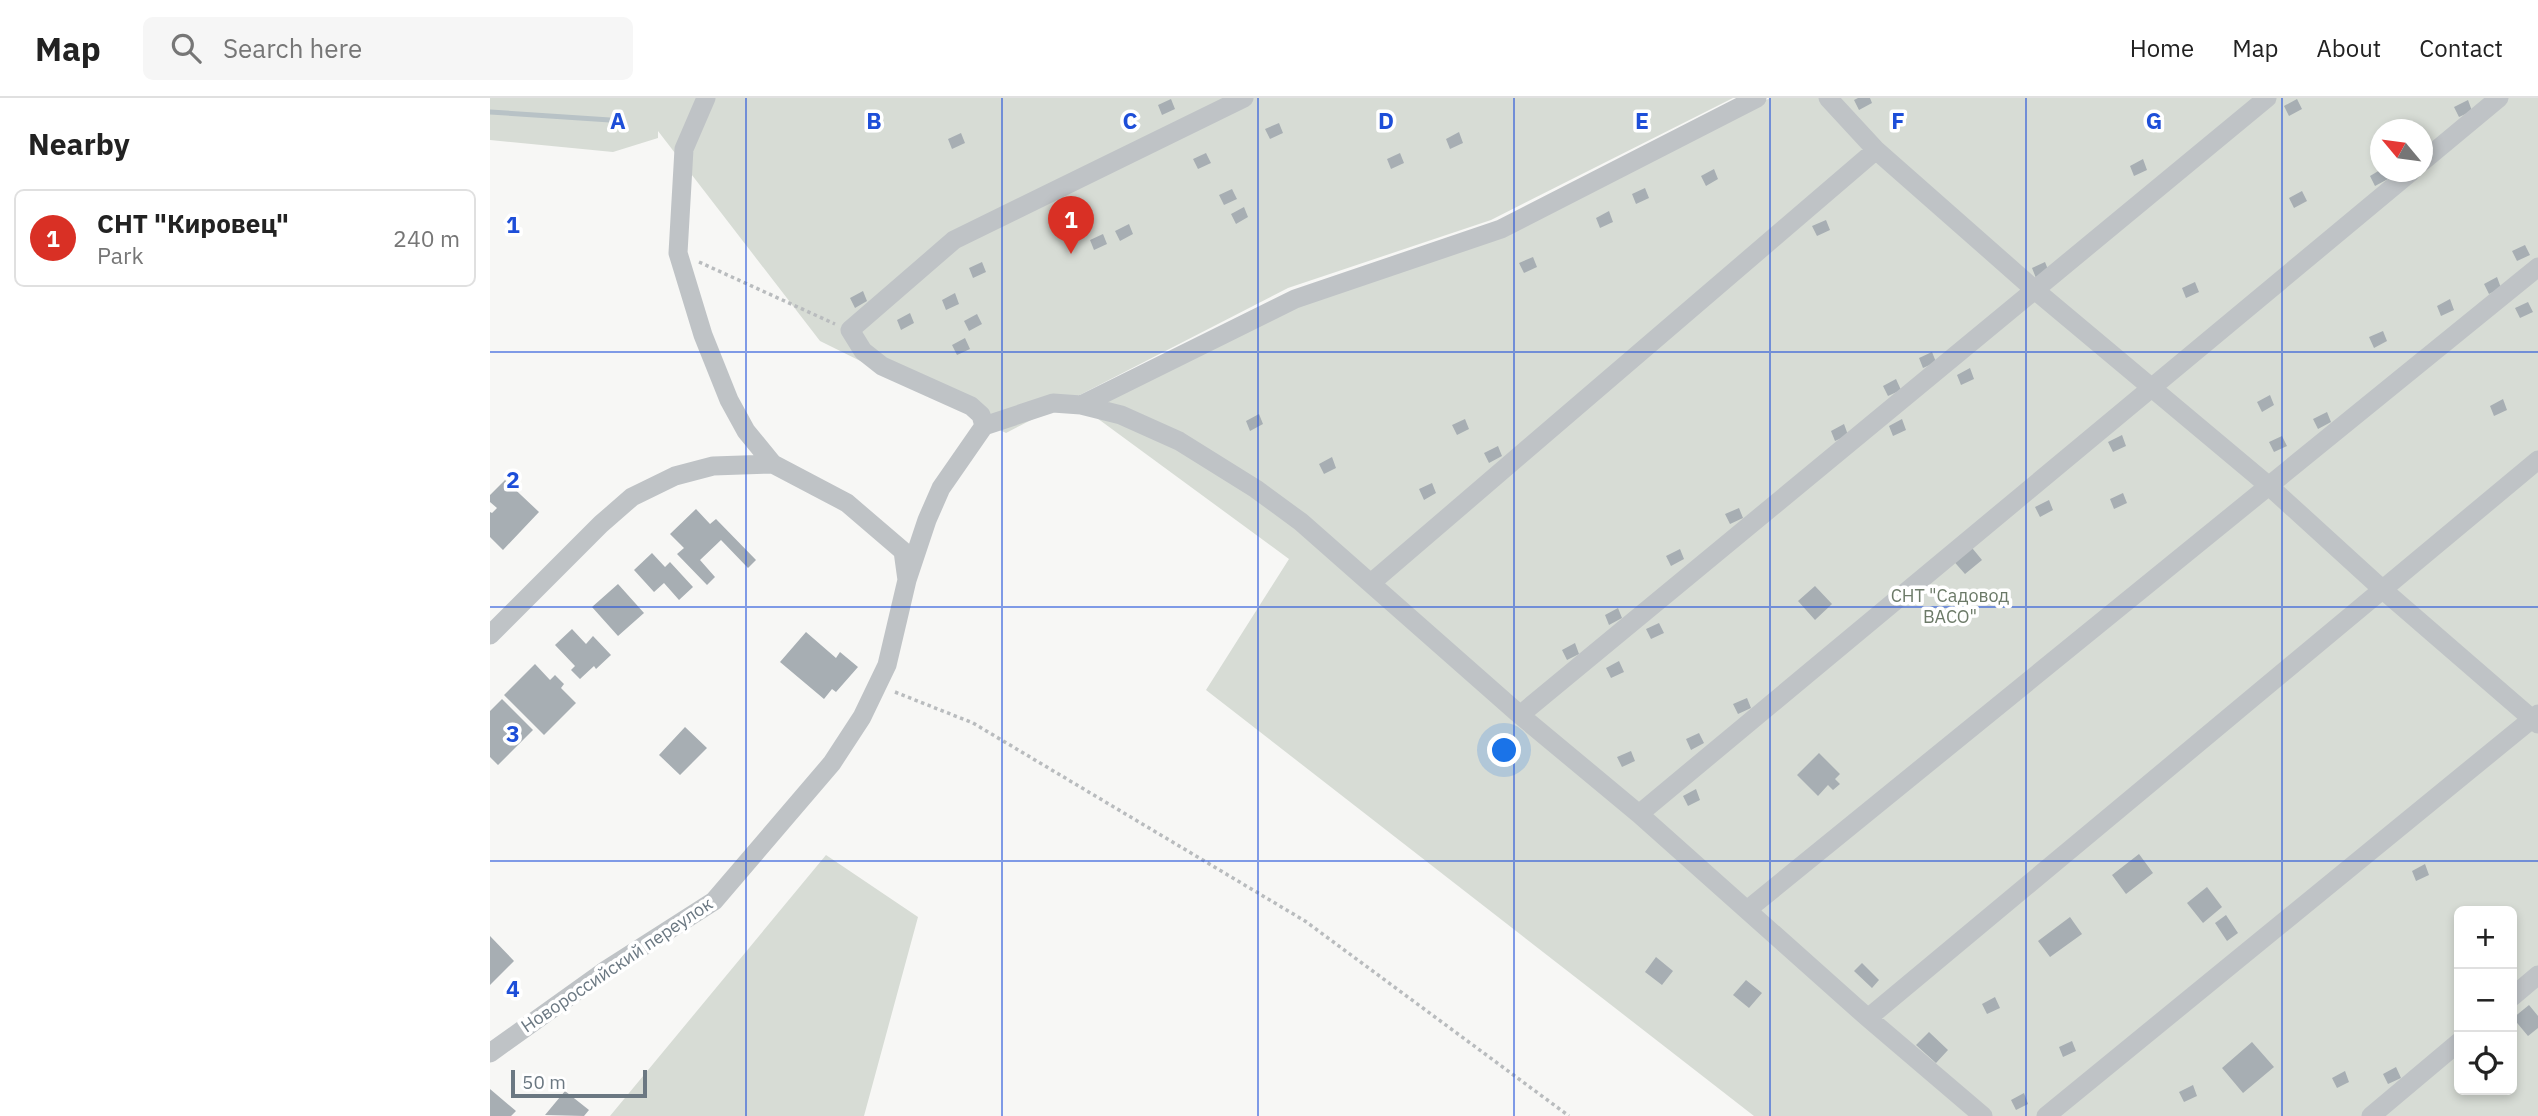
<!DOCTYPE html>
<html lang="en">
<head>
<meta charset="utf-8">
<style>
  :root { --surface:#fff; --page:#f6f6f6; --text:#222; --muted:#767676; --line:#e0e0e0; --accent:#d93025 }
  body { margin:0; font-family:"IBM Plex Sans",sans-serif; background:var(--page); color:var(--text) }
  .controls { position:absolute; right:21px; bottom:21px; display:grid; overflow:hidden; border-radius:10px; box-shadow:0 4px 10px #0003 }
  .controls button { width:63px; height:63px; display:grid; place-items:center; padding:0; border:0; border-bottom:2px solid var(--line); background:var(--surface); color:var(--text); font:35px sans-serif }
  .compass { position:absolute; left:1880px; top:21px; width:63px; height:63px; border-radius:50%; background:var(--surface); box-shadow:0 4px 10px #0003; rotate:299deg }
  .scale { position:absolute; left:21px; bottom:18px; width:136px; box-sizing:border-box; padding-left:7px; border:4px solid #6b7882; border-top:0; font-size:19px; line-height:24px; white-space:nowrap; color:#6b7882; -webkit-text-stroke:5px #fff; paint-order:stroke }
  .you { position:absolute; left:1015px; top:653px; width:24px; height:24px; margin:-18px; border:5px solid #fff; border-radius:50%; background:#1a73e8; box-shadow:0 0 0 10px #1a73e833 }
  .badge { display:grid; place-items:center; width:46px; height:46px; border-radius:50%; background:var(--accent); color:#fff; font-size:23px; font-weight:700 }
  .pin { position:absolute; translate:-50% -58px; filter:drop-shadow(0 2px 4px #0008) }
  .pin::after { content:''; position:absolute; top:37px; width:24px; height:21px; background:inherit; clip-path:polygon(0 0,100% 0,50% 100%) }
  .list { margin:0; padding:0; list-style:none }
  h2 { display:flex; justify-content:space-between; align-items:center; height:91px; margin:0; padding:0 28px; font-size:30px }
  h2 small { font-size:23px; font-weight:400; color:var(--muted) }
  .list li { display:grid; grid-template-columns:46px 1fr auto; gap:21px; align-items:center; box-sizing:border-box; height:98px; margin:0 14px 14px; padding:0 14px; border:2px solid var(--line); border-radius:10px }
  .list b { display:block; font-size:26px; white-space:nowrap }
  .list p { margin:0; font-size:23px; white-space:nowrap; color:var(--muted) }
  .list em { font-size:23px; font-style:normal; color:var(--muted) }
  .icon { flex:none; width:38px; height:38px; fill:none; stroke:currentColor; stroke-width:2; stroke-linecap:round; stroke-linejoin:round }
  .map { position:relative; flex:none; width:2048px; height:1018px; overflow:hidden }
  header { display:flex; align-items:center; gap:42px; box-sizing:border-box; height:98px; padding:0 35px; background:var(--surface); border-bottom:2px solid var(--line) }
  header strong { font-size:33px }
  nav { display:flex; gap:38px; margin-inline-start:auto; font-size:24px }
  .search { width:490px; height:63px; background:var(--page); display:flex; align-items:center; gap:18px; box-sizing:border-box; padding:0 24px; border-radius:10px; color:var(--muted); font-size:26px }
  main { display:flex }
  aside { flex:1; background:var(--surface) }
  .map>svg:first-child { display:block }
</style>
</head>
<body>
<header>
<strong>Map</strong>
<div class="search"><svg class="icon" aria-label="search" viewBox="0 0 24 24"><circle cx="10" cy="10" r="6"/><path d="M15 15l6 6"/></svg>Search here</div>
<nav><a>Home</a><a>Map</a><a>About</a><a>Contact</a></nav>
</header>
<main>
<aside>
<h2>Nearby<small></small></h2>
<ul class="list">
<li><span class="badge">1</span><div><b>СНТ &quot;Кировец&quot;</b><p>Park</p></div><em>240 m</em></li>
</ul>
</aside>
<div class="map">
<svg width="2048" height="1018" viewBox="0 0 2048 1018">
  <rect width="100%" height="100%" fill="#f7f7f5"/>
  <!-- green -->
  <path fill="#d7dcd5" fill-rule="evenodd" d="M0 0H1243L1001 122 798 190 516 335 330 243 168 33V40L123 54 0 42Z
    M1280 0H2048V1018H1264L716 592 799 461 596 312 807 207 1013 138ZM1890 32H1932V74H1890ZM1969 813H2022V992H1969Z
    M336 757 428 819 374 1018H120Z"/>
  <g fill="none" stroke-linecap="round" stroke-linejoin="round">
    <!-- stream -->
    <path stroke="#b8c2c6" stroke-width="5" d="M0 14 120 22"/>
  </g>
  <!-- building -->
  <path fill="#a7aeb3" d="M1368 0H1380L1382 5 1369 12 1364 2Z
    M681 1 685 11 672 17 668 7Z
    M1807 1 1812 11 1799 18 1794 8Z
    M1978 2 1982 13 1969 19 1964 9Z
    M789 25 793 35 780 41 775 31Z
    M969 34 973 45 960 51 956 41Z
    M471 35 475 45 462 51 458 41Z
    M716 55 721 65 708 71 703 61Z
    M910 55 914 65 901 71 897 61Z
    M1653 61 1657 72 1644 78 1640 68Z
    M1224 71 1228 81 1216 88 1211 78Z
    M1890 72 1894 74 1898 81 1885 88 1880 78Z
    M1155 90 1159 100 1146 106 1142 96Z
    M742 91 747 101 734 107 729 97Z
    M1812 93 1817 103 1804 110 1799 100Z
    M754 109 758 119 746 126 741 116Z
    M1119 113 1123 124 1110 130 1106 120Z
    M591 115 595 126 583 132 578 122Z
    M1336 122 1340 132 1327 138 1322 128Z
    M639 126 643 136 630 143 625 133Z
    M613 136 617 146 604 152 600 142Z
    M2035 147 2040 157 2027 163 2022 153Z
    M1043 159 1047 169 1034 175 1029 165Z
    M492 164 496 174 483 180 479 170Z
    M1555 164 1559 174 1546 180 1542 170Z
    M2007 179 2011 190 1999 196 1994 186Z
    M1705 184 1709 194 1696 200 1692 190Z
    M373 193 377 203 365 210 360 200Z
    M465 195 469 206 456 212 452 202Z
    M1960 201 1964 212 1951 218 1947 208Z
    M2038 204 2043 214 2030 220 2025 210Z
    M420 215 424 225 411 232 407 222Z
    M487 216 492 226 479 233 474 223Z
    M1893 233 1897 243 1884 250 1879 239Z
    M475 240 480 251 467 257 462 247Z
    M1442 254 1446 264 1433 270 1429 260Z
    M1480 270 1484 281 1471 287 1467 277Z
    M1406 281 1411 292 1398 298 1393 288Z
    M1780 297 1784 307 1772 314 1767 304Z
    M2013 301 2017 312 2004 318 2000 308Z
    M1837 314 1841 324 1828 331 1823 321Z
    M769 316 773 326 760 333 756 323Z
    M975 321 979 331 967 337 962 327Z
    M1412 321 1416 332 1403 338 1399 328Z
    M1354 326 1358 337 1345 343 1341 333Z
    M1632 337 1636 348 1623 354 1618 344Z
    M1792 338 1797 348 1784 354 1779 344Z
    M1008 348 1012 358 999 365 994 355Z
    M842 359 846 370 834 376 829 366Z
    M15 382 49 414 13 452 0 439V414L2 415 7 410 0 404V397Z
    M942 385 946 395 934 402 929 391Z
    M1633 395 1637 405 1624 411 1620 401Z
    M1559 402 1563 412 1550 419 1545 409Z
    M1249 410 1253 420 1240 426 1235 416Z
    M206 411 220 426 226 421 266 462 258 470 231 442 210 462 225 479 217 487 187 456 194 450 180 436Z
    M1478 445 1492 462 1475 476 1460 459Z
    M1190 451 1194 461 1181 468 1176 458Z
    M162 455 175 469 180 464 203 489 189 502 174 485 164 494 144 472Z
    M128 486 154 515 128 538 102 509Z
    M1325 488 1342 506 1325 522 1308 503Z
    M1128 510 1132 520 1119 527 1115 517Z
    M1169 525 1174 535 1161 541 1156 531Z
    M82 531 96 546 103 538 121 557 106 571 104 568 90 581 81 572 85 568 65 547Z
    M316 534 346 560 350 554 368 569 346 594 342 591 334 601 290 564Z
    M1085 545 1089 556 1077 562 1072 552Z
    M1129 563 1134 574 1121 580 1116 570Z
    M45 566 60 582 65 577 74 586 71 590 86 605 54 637 14 597Z
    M1257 600 1261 610 1248 616 1243 606Z
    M12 601 43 632 8 667 0 659V613Z
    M195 629 217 650 190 677 169 657Z
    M1209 635 1214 645 1201 652 1196 641Z
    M1141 653 1145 663 1132 669 1127 659Z
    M1329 655 1350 676 1345 681 1350 686 1343 692 1338 687 1328 698 1307 677Z
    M1206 691 1210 702 1198 708 1193 698Z
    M1649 756 1663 775 1636 796 1622 777Z
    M1935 766 1939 777 1926 783 1922 773Z
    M1717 789 1732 809 1713 825 1697 805Z
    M1736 817 1748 835 1737 843 1725 825Z
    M1580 819 1592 836 1560 859 1548 843Z
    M0 838 24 863 0 887Z
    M1166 859 1183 873 1172 887 1155 874Z
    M1372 865 1389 882 1382 890 1364 873Z
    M1256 882 1272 895 1259 910 1243 897Z
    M1505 899 1510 910 1497 916 1492 906Z
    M2039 907 2048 918V930L2038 938 2023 920Z
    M1439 934 1458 952 1446 965 1426 947Z
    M1582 943 1586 953 1573 959 1569 949Z
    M1762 944 1784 969 1753 995 1732 970Z
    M1906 969 1911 980 1898 986 1893 976Z
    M1855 973 1859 984 1847 990 1842 980Z
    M1703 987 1707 998 1694 1004 1689 994Z
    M0 991 26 1013 21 1018H0Z
    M75 993 99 1012 94 1018 55 1017Z
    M1534 995 1538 1006 1526 1012 1521 1002Z"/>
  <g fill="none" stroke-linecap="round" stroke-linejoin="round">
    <!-- path -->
    <path stroke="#b9bcbe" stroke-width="3.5" stroke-dasharray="3.5 3.5" stroke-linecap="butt" d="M209 164 345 226
      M405 594 483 625 815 823 1079 1018"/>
    <!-- minor -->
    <path stroke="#bfc3c6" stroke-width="19" d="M216 0 194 51 188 155 213 237 239 302 256 333 283 366
      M1338 0 1386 52 1545 192 1779 388 1892 491 2048 626
      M1932 64 2009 0
      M591 307 805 201 1011 131 1267 0
      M494 328 491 317 481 308 392 268 373 253 360 232 464 142 754 0
      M417 482 437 422 451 390 494 328 563 305 591 307 631 317 689 343 766 391 811 424 1030 617 1149 716 1378 920 1493 1018
      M881 485 1386 52
      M0 537 111 426 142 399 185 378 223 368 283 366 357 405 413 453 417 482 397 567 372 619 342 665 224 803 116 872 0 955
      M1030 617 1777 0
      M1149 716 1921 74
      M1257 812 2048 169
      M2022 899 2048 877
      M1378 920 2048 362
      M1556 1018 2048 616
      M1881 1018 1969 944"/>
  </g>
  <!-- grid -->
  <path fill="none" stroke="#1d4ed8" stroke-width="2" stroke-opacity="0.55" d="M256 0V1018M512 0V1018M768 0V1018M1024 0V1018M1280 0V1018M1536 0V1018M1792 0V1018M0 254H2048M0 509H2048M0 763H2048"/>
  <g text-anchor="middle" stroke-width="7" stroke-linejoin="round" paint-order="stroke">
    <!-- park labels -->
    <g font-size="18" fill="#6c7a68" stroke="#fff">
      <text x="1460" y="504">СНТ "Садовод<tspan x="1460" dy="21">ВАСО"</tspan></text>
    </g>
    <!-- street labels -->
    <g font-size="18" fill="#6b7882" stroke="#fff">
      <text transform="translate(127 867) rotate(-34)" y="6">Новороссийский переулок</text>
    </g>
  </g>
  <g font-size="23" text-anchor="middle" font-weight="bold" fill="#1d4ed8" stroke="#fff" stroke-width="7" stroke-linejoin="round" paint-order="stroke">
    <text x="128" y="31">A</text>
    <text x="384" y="31">B</text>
    <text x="640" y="31">C</text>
    <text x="896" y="31">D</text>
    <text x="1152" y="31">E</text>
    <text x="1408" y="31">F</text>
    <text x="1664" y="31">G</text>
    <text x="23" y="135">1</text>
    <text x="23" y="390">2</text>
    <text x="23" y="644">3</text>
    <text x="23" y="899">4</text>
  </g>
</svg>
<div class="controls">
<button>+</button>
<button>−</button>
<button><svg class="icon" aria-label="locate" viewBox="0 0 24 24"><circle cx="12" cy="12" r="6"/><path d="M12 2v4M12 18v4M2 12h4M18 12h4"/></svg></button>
</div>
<svg class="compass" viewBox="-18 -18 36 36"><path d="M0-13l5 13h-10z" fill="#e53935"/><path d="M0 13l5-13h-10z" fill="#767676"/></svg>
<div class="scale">50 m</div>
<div class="you"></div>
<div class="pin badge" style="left:581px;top:156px">1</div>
</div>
</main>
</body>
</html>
